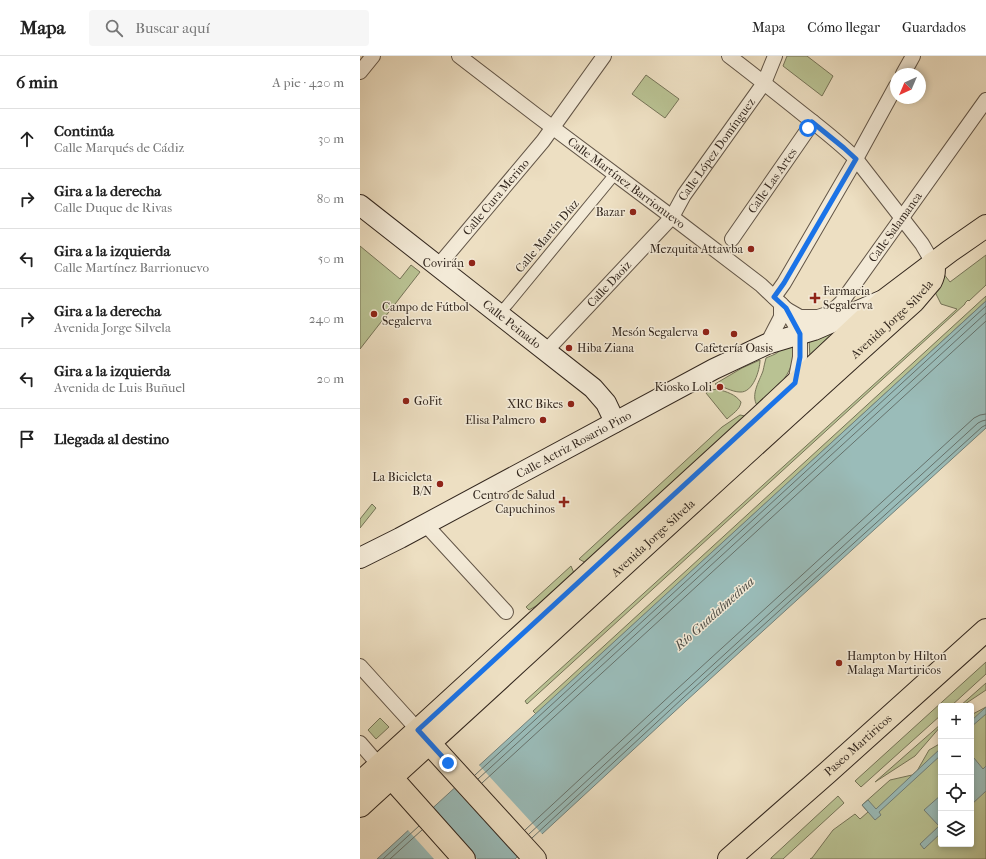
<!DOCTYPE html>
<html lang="es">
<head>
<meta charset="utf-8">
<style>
  :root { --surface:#fff; --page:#f6f6f6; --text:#222; --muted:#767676; --line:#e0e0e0 }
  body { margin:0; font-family:"IM FELL French Canon",serif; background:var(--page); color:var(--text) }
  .controls { position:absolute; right:12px; bottom:12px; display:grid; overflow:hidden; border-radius:4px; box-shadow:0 2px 6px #0003 }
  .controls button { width:36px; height:36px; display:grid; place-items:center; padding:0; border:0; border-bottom:1px solid var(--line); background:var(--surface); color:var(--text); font:20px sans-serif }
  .compass { position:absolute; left:530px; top:12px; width:36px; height:36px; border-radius:50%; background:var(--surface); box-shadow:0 2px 6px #0003; rotate:224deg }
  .stop { position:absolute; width:12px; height:12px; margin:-9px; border:3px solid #1a73e8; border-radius:50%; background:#fff }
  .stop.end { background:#1a73e8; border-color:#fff; box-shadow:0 1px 4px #0008 }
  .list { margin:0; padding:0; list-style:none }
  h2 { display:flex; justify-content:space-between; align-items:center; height:52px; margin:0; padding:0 16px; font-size:17px }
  h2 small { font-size:13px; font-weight:400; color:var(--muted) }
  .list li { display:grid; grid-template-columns:26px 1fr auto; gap:12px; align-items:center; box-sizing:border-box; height:60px; padding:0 16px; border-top:1px solid var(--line) }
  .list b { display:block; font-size:15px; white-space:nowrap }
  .list p { margin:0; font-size:13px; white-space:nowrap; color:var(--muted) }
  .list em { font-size:13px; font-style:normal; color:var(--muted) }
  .icon { flex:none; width:22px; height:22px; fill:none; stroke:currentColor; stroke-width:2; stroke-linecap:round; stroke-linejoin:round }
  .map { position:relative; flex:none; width:626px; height:803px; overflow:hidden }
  header { display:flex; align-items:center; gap:24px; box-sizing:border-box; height:56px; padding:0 20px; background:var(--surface); border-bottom:1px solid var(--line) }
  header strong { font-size:19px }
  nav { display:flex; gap:22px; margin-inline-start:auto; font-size:14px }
  .search { width:280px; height:36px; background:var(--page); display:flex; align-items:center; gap:10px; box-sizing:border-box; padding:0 14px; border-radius:4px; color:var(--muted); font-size:15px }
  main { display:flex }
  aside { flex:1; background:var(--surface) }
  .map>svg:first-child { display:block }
</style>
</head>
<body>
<header>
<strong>Mapa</strong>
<div class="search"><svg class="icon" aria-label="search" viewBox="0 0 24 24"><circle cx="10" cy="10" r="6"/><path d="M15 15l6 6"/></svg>Buscar aquí</div>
<nav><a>Mapa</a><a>Cómo llegar</a><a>Guardados</a></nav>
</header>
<main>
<aside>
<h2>6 min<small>A pie · 420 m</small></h2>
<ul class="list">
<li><svg class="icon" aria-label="ahead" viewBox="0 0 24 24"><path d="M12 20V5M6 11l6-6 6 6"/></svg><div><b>Continúa</b><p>Calle Marqués de Cádiz</p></div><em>30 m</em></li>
<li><svg class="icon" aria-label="right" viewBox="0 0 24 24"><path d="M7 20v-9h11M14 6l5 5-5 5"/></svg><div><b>Gira a la derecha</b><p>Calle Duque de Rivas</p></div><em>80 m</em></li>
<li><svg class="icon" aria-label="left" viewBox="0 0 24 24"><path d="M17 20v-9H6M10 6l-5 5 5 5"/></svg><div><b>Gira a la izquierda</b><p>Calle Martínez Barrionuevo</p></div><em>50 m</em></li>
<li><svg class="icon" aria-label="right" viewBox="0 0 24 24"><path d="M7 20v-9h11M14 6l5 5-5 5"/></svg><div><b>Gira a la derecha</b><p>Avenida Jorge Silvela</p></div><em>240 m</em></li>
<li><svg class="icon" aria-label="left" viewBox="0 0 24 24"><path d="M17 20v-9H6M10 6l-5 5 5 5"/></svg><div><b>Gira a la izquierda</b><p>Avenida de Luis Buñuel</p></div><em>20 m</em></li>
<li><svg class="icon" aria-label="arrive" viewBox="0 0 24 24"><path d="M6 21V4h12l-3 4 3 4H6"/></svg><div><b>Llegada al destino</b></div></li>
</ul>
</aside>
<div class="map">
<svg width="626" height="803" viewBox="0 0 626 803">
  <rect width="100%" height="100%" fill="#eddfc2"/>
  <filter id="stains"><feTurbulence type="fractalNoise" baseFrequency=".005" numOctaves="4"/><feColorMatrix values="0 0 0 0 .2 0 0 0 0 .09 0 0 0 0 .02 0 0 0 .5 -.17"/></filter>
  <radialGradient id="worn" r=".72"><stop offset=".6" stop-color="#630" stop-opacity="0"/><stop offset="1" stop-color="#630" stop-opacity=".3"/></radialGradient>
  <!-- green -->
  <path fill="#b9c293" stroke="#767458" d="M427 0H447L473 20 462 40 423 10Z
    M286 19 319 43 305 62 272 38Z
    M0 190 40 223 51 209 60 216 0 293Z
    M626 199V229L609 245 608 244 605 247V248L167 648 165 645 597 253 581 248 575 236 583 217 590 226Z
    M626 240V245L176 658 173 655Z
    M490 265 450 302 449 283Z
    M432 289C440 312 413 337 399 352 389 341 399 326 403 315 404 310 405 306 406 302 412 299 419 298 422 291Z
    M400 304C400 314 393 337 380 336 372 336 362 330 355 328L382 312Z
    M357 333C367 336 375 338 381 346 380 354 372 358 367 363L346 337 352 334Z
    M380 359 385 360 226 507 219 503 362 371Z
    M12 448 16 452 0 472V463Z
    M211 510 214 517 183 546 169 554 166 551Z
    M626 606V618L591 650H581V659L501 731 495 725Z
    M626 627V634L602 650H600Z
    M626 651V803H450L452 802 473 774 495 758 500 763 508 756 502 749 530 724 552 719 557 715 569 694 581 687V788H611V659Z
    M20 662 29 671 16 683 8 674Z
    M581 668V670L555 700 515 726Z
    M478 740 484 747 423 803H411V802Z"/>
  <!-- water -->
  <path fill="#9abcb9" stroke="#71807b" d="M626 245V372L326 645 155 803H17Z
    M626 651V658L611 671V665Z
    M581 692V699L519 756 521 759 515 764 502 749 508 744 516 753Z
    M614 702 623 713 626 710V735L611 749V705Z
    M581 739V777L564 793 560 788 579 770 564 754Z"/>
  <!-- pier -->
  <path fill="#eddfc2" d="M118 708 183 779 159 802 93 731Z
    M71 751 117 803H74L47 773Z"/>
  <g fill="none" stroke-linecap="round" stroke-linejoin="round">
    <!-- shore -->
    <path stroke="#66726c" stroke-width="1" d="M115 719 626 250
      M118 723 626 257
      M122 727 626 265
      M165 774 316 634 614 362 620 359 626 358
      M169 778 320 639 618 367 622 365 626 364
      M172 782 323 642 622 371 626 369
      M23 803 59 770
      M30 803 62 774"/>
    <defs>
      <path id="pedestrian" d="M139 258 148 248 255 118"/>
      <g id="minor">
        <path id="s1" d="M99 0 176 59 312 161 401 229 421 248 426 253 440 278V301L435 327"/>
        <path d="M369 0C394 19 419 39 444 59 462 73 480 87 496 103L562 188 573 207"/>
        <path d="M0 16 13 0"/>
        <path d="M543 18 553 0"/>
        <path id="s2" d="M372 183 453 66"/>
        <path id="s3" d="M78 210 183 85 244 0"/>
        <path d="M414 241 424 227 496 103 536 30"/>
        <path id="s4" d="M426 253 440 261H458L470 257 481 247 626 44"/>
        <path d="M407 288 421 261V248"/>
        <path id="s5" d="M186 295 312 161 324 139 404 27 415 0"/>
        <path d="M65 468 146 556"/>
        <path d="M0 610 58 674"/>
        <path d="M0 687 19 709"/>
      </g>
      <g id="secondary">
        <path id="s6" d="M0 149 233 332 246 347 255 366"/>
        <path id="s7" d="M0 502 40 482 354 313 407 288 454 274 521 245"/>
      </g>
      <g id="primary">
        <path d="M60 677 175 803"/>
        <path d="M21 710 104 803"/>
        <path d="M0 727 401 360 525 244 590 195 626 170"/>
        <path id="s8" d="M0 750C185 582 368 412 554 245L571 225C574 219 575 214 573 207"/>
        <path id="s9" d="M369 803 467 717 626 574"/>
      </g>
    </defs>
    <!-- pedestrian casing -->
    <use href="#pedestrian" stroke="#625547" stroke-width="12"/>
    <!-- minor casing -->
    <use href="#minor" stroke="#625547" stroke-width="16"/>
    <!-- secondary casing -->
    <use href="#secondary" stroke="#33271e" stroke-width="22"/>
    <!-- primary casing -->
    <use href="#primary" stroke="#33271e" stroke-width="24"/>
    <!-- pedestrian -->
    <use href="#pedestrian" stroke="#f3ead7" stroke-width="10"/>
    <!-- minor -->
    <use href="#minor" stroke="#f3ead7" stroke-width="14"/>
    <!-- secondary -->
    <use href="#secondary" stroke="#f3ead7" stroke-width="20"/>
    <!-- primary -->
    <use href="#primary" stroke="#eddfc2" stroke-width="22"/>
  </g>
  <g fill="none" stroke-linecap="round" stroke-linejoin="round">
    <!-- route -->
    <path stroke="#1a73e8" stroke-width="5" d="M88 707 58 674 435 327 440 301V278L426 252 414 241 424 227 496 103 484 92 452 66 448 72"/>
  </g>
  <!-- markers -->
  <g fill="#8f2418" stroke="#f3ead7" stroke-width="1.5">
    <circle cx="273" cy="156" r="4"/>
    <circle cx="391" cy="193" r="4"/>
    <circle cx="112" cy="207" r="4"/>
    <path d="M453 236h4v4h4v4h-4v4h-4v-4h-4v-4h4z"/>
    <circle cx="14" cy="258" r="4"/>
    <circle cx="346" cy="276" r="4"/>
    <circle cx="374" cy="278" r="4"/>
    <circle cx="209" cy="292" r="4"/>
    <circle cx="360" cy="331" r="4"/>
    <circle cx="46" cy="345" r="4"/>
    <circle cx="211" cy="348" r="4"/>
    <circle cx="183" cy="364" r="4"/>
    <circle cx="80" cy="428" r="4"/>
    <path d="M202 440h4v4h4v4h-4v4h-4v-4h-4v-4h4z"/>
    <circle cx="479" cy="607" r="4"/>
  </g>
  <g text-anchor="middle" stroke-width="3" stroke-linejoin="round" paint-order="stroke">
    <!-- street labels -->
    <g font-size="12" fill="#33271e" stroke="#f3ead7">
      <text dy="4" stroke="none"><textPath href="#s5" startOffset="265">Calle López Domínguez</textPath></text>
      <text dy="4" stroke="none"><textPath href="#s2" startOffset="71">Calle Las Artes</textPath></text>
      <text dy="4" stroke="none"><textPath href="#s1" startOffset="210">Calle Martínez Barrionuevo</textPath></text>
      <text dy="4" stroke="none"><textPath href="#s3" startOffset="90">Calle Cura Merino</textPath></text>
      <text dy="4" stroke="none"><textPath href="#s4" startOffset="155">Calle Salamanca</textPath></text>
      <text transform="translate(187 180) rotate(-50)" y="4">Calle Martín Díaz</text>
      <text dy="4" stroke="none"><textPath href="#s5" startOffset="92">Calle Daoiz</textPath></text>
      <text dy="4" stroke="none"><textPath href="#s8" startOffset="721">Avenida Jorge Silvela</textPath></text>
      <text dy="4" stroke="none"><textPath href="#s6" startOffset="193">Calle Peinado</textPath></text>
      <text dy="4" stroke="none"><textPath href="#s7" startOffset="242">Calle Actriz Rosario Pino</textPath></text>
      <text dy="4" stroke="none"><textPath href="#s8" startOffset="397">Avenida Jorge Silvela</textPath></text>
      <text dy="4" stroke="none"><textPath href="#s9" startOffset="172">Paseo Martiricos</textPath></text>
    </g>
    <!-- poi labels -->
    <g font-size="12" fill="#33271e" stroke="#f3ead7" text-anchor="end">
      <text x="265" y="160">Bazar</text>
      <text x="383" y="197">Mezquita Attawba</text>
      <text x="104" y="211">Covirán</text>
      <text x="463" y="239" text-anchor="start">Farmacia<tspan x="463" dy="14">Segalerva</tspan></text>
      <text x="22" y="255" text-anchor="start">Campo de Fútbol<tspan x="22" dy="14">Segalerva</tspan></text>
      <text x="338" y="280">Mesón Segalerva</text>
      <text x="217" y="296" text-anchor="start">Hiba Ziana</text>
      <text x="374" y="296" text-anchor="middle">Cafetería Oasis</text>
      <text x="352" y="335">Kiosko Loli</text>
      <text x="54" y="349" text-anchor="start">GoFit</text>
      <text x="203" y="352">XRC Bikes</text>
      <text x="175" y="368">Elisa Palmero</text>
      <text x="72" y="425">La Bicicleta<tspan x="72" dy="14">B/N</tspan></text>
      <text x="195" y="443">Centro de Salud<tspan x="195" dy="14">Capuchinos</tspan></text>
      <text x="487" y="604" text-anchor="start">Hampton by Hilton<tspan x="487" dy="14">Malaga Martiricos</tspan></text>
    </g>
    <!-- water labels -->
    <g font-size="13" font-style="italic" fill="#4d4c45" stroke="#f3ead7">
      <text transform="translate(354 557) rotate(-42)" y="5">Río Guadalmedina</text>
    </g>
  </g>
  <rect width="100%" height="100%" filter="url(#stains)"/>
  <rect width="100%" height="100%" fill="url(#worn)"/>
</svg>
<div class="controls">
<button>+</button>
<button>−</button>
<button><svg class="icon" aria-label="locate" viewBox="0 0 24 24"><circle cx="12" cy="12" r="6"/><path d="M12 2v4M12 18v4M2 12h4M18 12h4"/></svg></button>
<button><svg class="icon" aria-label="layers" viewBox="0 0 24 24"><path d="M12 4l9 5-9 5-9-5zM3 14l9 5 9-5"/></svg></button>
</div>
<svg class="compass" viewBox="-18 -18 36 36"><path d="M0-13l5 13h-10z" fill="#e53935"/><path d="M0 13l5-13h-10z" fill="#767676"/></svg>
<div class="stop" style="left:448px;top:72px"></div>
<div class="stop end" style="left:88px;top:707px"></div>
</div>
</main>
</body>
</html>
